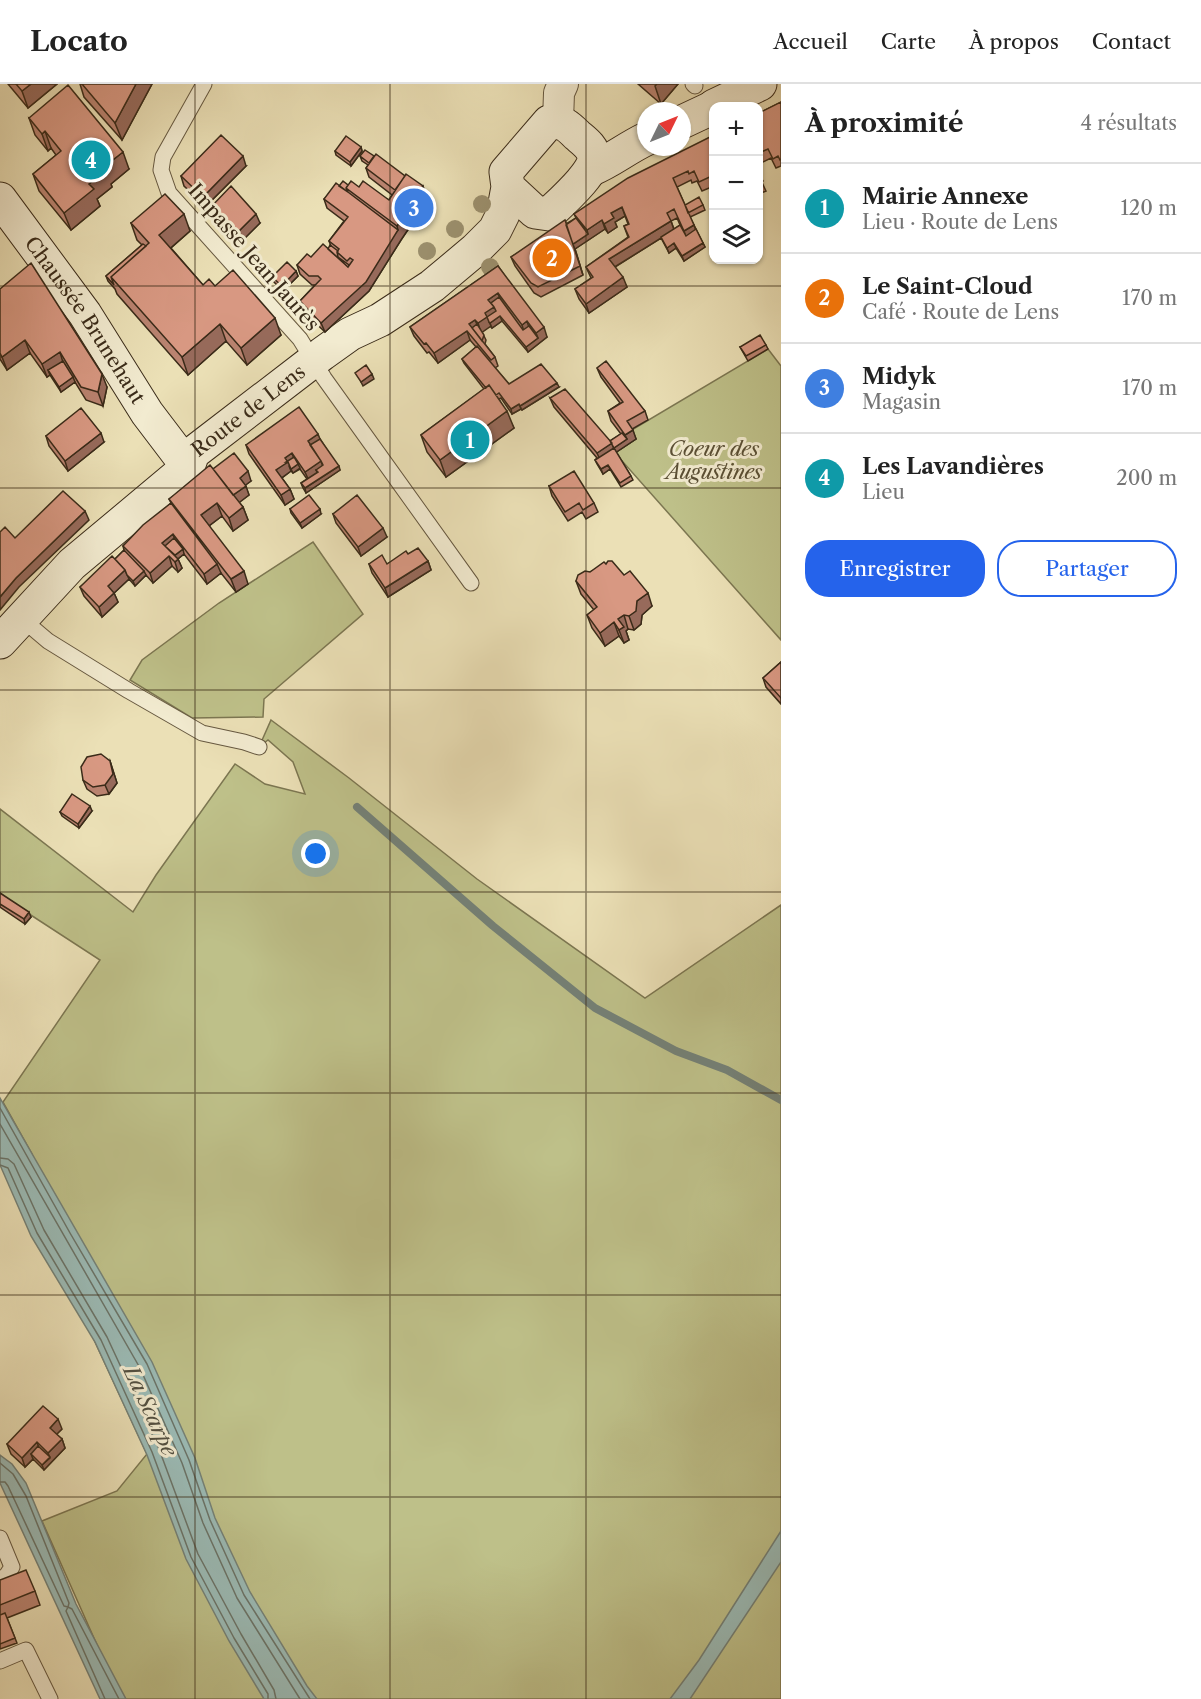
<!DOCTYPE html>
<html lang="fr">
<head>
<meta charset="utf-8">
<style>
  :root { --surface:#fff; --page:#f6f6f6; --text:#222; --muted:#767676; --line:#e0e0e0; --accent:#2563eb }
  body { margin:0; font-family:"Libre Caslon Text",serif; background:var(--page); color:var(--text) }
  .controls { position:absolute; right:18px; top:18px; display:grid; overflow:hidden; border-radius:12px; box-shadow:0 2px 4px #0004 }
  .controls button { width:54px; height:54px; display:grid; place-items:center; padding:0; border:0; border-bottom:2px solid var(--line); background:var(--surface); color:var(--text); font:30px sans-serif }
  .compass { position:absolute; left:637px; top:18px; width:54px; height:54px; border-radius:50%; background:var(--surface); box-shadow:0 2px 4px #0004; rotate:47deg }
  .you { position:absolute; left:316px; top:770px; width:21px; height:21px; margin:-15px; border:4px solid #fff; border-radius:50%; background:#1a73e8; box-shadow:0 0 0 9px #1a73e833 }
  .badge { display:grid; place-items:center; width:39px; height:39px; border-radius:50%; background:var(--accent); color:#fff; font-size:20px; font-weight:700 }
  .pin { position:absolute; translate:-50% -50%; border:3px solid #fff; box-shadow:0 2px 6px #0006 }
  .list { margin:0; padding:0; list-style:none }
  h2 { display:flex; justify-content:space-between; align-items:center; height:78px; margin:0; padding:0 24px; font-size:26px }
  h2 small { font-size:20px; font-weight:400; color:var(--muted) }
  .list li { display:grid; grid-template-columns:39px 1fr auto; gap:18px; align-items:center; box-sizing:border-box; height:90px; padding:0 24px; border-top:2px solid var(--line) }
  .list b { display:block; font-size:22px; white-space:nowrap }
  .list p { margin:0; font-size:20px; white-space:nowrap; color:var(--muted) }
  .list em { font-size:20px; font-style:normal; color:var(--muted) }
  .actions { display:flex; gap:12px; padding:18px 24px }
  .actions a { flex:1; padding:14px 0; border:2px solid var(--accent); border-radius:24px; text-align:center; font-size:21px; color:var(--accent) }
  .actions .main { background:var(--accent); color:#fff }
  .icon { flex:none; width:33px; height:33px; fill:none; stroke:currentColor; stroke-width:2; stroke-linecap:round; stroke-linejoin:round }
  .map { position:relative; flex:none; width:781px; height:1615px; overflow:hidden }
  header { display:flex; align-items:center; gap:36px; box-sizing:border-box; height:84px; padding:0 30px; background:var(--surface); border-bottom:2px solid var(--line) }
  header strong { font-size:28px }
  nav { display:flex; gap:33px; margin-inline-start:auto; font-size:21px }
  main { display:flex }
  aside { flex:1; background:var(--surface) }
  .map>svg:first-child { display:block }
</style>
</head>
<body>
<header>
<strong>Locato</strong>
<nav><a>Accueil</a><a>Carte</a><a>À propos</a><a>Contact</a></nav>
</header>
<main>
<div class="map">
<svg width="781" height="1615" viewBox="0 0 781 1615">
  <rect width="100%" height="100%" fill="#ebe0b6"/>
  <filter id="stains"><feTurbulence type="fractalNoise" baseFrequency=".00333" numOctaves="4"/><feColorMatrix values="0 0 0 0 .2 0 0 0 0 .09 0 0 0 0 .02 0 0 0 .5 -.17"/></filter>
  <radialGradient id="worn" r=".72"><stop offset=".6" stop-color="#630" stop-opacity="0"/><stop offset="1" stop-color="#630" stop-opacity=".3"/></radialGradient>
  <!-- green -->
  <path fill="#bec089" stroke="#7c7651" stroke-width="1.5" d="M768 265 781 282V556L615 369 636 355 630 347Z
    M313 458 363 530 264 615 263 633 192 634 130 596 142 576 219 519Z
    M271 636 349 694 477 795 645 914 781 821V1615H121L42 1437 117 1407 147 1370 95 1258 59 1157 32 1070 3 1018 100 876 0 811V725L133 828 156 791 235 680 265 700 305 710 293 678 268 656 259 663Z"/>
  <!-- water -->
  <path fill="#9bbbb6" stroke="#748177" stroke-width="1.5" d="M0 1014 152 1278 195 1374 215 1434 250 1508 307 1602 317 1615H264L229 1557 186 1475 147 1371 95 1258 31 1152 0 1081Z
    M0 1371 12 1380 26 1399 76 1520 126 1615H100L0 1399Z
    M781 1447V1478L690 1615H670L699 1576Z"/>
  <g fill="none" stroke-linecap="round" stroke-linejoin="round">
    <!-- shore -->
    <path stroke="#6a7368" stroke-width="1.5" d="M0 1024 70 1149 147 1280 189 1376 210 1436 244 1511 310 1615
      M0 1040 140 1284 182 1379 203 1439 237 1514 300 1615
      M0 1074 8 1075 14 1080 44 1146 107 1253 159 1365 198 1470 241 1550 274 1606 276 1615
      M0 1081 8 1084 37 1149 101 1256 152 1368 191 1473 234 1554 268 1610V1615
      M0 1379 13 1390 26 1412 69 1519 68 1523 64 1522 8 1402 5 1398H0
      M105 1615 66 1527 68 1523 72 1525 119 1615"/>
    <!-- stream -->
    <path stroke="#748177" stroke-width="8" d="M357 723 493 842 595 924 676 967 727 986 781 1016"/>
    <defs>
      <path id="service" d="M204 0 163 73 161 86 169 109 300 255 324 294 471 499
        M693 0 695 2
        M22 535 48 557 129 607 202 649 244 658 259 663
        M0 1454 12 1483 6 1492 0 1495
        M0 1577 26 1566 50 1615"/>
      <path id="minor" d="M558 37 559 9 563 0"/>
      <g id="secondary">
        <path d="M714 22 760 0"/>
        <path d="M682 38 714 23"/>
        <path d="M592 85C611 77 627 64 646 55"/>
        <path id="s1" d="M0 115 85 230 147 329 188 383"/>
        <path id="s2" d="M0 558 72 480 188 383 193 369 322 270 350 250 380 236 432 202 475 166 495 146 503 130 508 103 506 88 549 38C563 37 568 42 577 51 584 57 593 63 594 73 597 87 559 120 549 130L535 128 508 103"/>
      </g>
    </defs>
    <!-- service casing -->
    <use href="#service" stroke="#665840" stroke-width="17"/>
    <!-- minor casing -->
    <use href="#minor" stroke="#665840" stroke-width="32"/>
    <!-- secondary casing -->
    <use href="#secondary" stroke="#3a2b19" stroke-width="35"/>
    <!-- service -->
    <use href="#service" stroke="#f2ebd0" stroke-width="15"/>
    <!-- minor -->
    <use href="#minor" stroke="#f2ebd0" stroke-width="30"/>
    <!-- secondary -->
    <use href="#secondary" stroke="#f2ebd0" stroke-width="33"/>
  </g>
  <!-- trees -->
  <g fill="#9c916f">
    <circle cx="482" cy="120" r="9"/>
    <circle cx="455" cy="145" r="9"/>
    <circle cx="427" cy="167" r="9"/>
    <circle cx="490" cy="183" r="9"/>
  </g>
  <!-- wall -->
  <path fill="#ba8370" stroke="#3a2b19" stroke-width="1.5" fill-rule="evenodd" d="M8 0H57L28 24Z
    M80 0H152L122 56 84 13Z
    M638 0H678L661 20Z
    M781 18V82L776 84 771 74 759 80V29Z
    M29 34 129 85 111 100 112 103 97 115 100 122 71 146 39 107 33 90 56 71 51 64 48 67 35 51Z
    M714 51V102L702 107 697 97 692 99 691 96 677 103 685 121H703L705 126 690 133 705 163 684 177 676 164 669 169 661 154 615 183 627 203 589 229 579 215 575 205 591 194 586 183 628 153 624 142 628 140 625 132 615 138 617 143 608 149 605 145 575 165 583 191 541 213 534 209 515 182 511 173 576 134 574 130ZM677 134 680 141 674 145 671 137Z
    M361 63 362 67 351 82 336 71 335 67Z
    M360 72 428 116 401 156 369 207 325 248 303 227 300 217 315 201H312L300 190 297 181 328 165 331 162 329 157 344 137 327 124 324 115 339 102 348 101 359 103 389 116 392 111 369 93 366 84 368 81 362 77Z
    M759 81 762 90 759 92 766 107 761 109 759 104Z
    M246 82 206 122 184 102 181 92Z
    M209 125 260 139 238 161 212 134Z
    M131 139 190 147 171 164 203 201 215 202 281 251 247 281 226 257 188 291 117 210 115 205 108 197 106 192 142 161 137 156Z
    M498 182 547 253 528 268 502 237 492 244 490 242 482 248 486 256 485 260 495 273 498 282 495 284 509 300 559 303 522 326 521 325 512 330 501 314 499 315 514 344 446 393 427 368 421 351 484 305 464 279 462 275 476 263 470 256 438 279 429 268 427 269 414 252 410 243Z
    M296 187 298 192 283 207 274 198 272 193Z
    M0 205 107 303 103 322 86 316 75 298 61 308 50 291 47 293 30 269 7 286 0 275Z
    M766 261 768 265 748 277 740 263Z
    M597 284 645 327 648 336 632 345 636 355 616 368 631 392 633 396 621 403 610 385 603 390 597 380 595 376 597 374 554 323 550 314 610 357 621 350 611 337 608 327 620 319 601 293Z
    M46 352 104 358 68 387 49 362Z
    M320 355 340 386 306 409 303 404 301 399 307 395 300 385 293 389 291 387 282 394 290 405 294 415 285 421 249 370 246 361Z
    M213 385 251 397 245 401 249 411 239 418 243 423 248 436 233 447 222 432 209 442 248 500 236 508 221 489 207 500 184 470 178 475 182 484 178 488 172 482 153 499 146 491 135 502 129 495 114 509 118 518 102 533 84 512 80 503 115 475 124 466 123 462 171 419 169 415Z
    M549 402 594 419 598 428 586 435 582 428 568 437 552 412Z
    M290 425 321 430 302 444 291 429Z
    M333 430 387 453 361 472 336 439Z
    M408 470 428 477 431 486 388 513 372 489 369 480H387Z
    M606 480 624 491 652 522 642 531 641 540 634 546 628 545 626 547 629 556 624 559 619 552 605 562 592 544 587 531 594 526 581 510 576 497 590 488Z
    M781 578V620L766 603 763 594Z
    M110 677 117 699 109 710 97 712 87 705 83 696Z
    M92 727 79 744 62 732 60 728Z
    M0 809 31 833 25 840 0 823Z
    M62 1345 56 1350 62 1355 65 1364 44 1386 33 1375 25 1383 11 1370 7 1360Z
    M0 1496 35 1507 40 1521 7 1534 17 1559 0 1565Z"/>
  <!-- shaded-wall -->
  <path fill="#976a5b" stroke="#3a2b19" stroke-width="1.5" d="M31 0H57L28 24 22 7Z
    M136 0H152L122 56 115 39Z
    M657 0H678L661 20 655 2Z
    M45 47 51 64 48 67 42 50Z
    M361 63 362 67 351 82 350 78Z
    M123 68 129 85 111 100 112 103 97 115 100 122 71 146 64 129 104 83Z
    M243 72 246 82 206 122 203 113Z
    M423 102 428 116 401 156 369 207 325 248 321 239 398 146 397 142Z
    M622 123 625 132 615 138 617 143 608 149 604 140 611 129Z
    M184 130 190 147 166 168 159 151Z
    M256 130 260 139 238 161 234 152Z
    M565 136 573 160 588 150 587 146 602 136 605 145 575 165 583 191Z
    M671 137 674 146 613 184 609 175Z
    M694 141 697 150 687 156 684 147Z
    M674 159 676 164 669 169 667 164Z
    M703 159 705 163 684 177 682 172Z
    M296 187 298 192 283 207 282 202Z
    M623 193 627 203 589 229 586 220Z
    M498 209 501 218 498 232 489 238 491 242 481 249 478 239 485 229 488 216Z
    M500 232 502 237 492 244 490 239Z
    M275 234 281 251 247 281 241 264Z
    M475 236 479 245 473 248 469 240Z
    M527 237 530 247 525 251 522 241Z
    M220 240 226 257 188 291 182 273Z
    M544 243 547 253 528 268 526 263 538 254 536 249Z
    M467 247 470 256 438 279 434 269Z
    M25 256 30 269 7 286 2 273Z
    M60 268 64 282 48 286 50 291 47 293 42 280Z
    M102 290 107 303 103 322 98 308Z
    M372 290 374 295 363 302 361 298Z
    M73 293 75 298 61 308 59 303Z
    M557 299 559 303 522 326 520 322Z
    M519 320 521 325 512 330 511 325Z
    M507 327 514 344 446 393 440 376Z
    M633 346 636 355 615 369 614 364 627 355 625 351Z
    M101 349 104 358 68 387 65 377Z
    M318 350 322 360 312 366 308 357Z
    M612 359 615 369 601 378 597 369Z
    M292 369 295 378 289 382 291 387 280 395 276 386 285 374Z
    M321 377 324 386H316L318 390 309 397 305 388Z
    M298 380 300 384 293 389 291 385Z
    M608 381 610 385 603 390 601 385Z
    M339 382 340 386 306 409 305 404Z
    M248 387 251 397 243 403 240 394Z
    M246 402 249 411 236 421 232 412Z
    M290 405 294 415 285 421 281 411Z
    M217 419 222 432 206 444 201 431Z
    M243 423 248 436 233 447 229 434Z
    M320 425 321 430 302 444 300 439Z
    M85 427 89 436 19 503 0 526V513L16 494Z
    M383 444 387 453 361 472 358 463Z
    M173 450 176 459 163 464 162 459Z
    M183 465 184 470 175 477 173 473Z
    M169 472 172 482 153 499 150 489Z
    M178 475 182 484 178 488 175 478Z
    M428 477 431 486 388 513 385 504Z
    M217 480 221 489 207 500 204 490Z
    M125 486 129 495 112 511 108 502Z
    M144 487 146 491 135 502 133 497Z
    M244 487 248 500 236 508 231 495Z
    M114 509 118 518 102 533 99 523Z
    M648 509 652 522 642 531 641 540 634 546 629 532 637 517Z
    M624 531 628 545 626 547 629 556 624 559 619 546 618 535Z
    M614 538 619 552 605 562 600 549Z
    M110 677 117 699 109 710 105 701Z
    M90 722 92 727 79 744 78 740Z
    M29 828 31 833 25 840 24 835Z
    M58 1335 62 1345 53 1354 50 1344Z
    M62 1355 65 1364 44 1386 42 1381 50 1374 48 1369Z
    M37 1358 40 1367 31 1370 33 1375 25 1383 22 1374Z"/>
  <!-- building -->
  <path fill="#d89882" stroke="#3a2b19" stroke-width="1.5" d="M16 0H31L22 7Z
    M82 0H136L115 39Z
    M68 1 123 68 104 83 106 86 89 100 94 105 64 129 33 90 61 67 45 47 42 50 29 34Z
    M781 18V75L780 76 778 72 773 75 768 65 759 69V29Z
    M221 51 243 72 203 113 181 92Z
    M714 51V91L699 98 694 87 689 90 688 87 673 94 694 141 684 147 674 125 667 129 671 137 609 175 623 193 586 220 575 205 593 193 586 183 629 153 624 142 629 140 622 123 611 129 614 134 604 140 602 136 587 146 574 130 628 94Z
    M346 52 361 63 350 78 335 67Z
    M365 66 374 72 369 79 360 72Z
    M376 70 405 92 395 106 366 84Z
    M406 90 423 102 397 142 346 104 351 97 359 103 363 97 389 116Z
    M759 90 763 97 759 99Z
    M343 97 348 101 346 104 348 108 339 102Z
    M336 99 398 146 366 198 321 239 300 217 321 195 318 192H309L297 181 307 170 311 173 323 160 348 183 353 176 350 174 347 177 337 168 339 165 329 157 348 133 324 115Z
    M231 102 256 130 234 152 209 125Z
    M165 110 184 130 159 151 203 201 209 195 215 202 233 186 275 234 241 264 220 240 182 273 111 193 149 159 131 139Z
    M699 113 703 121 688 129 685 121Z
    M576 134 588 150 573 160 566 141Z
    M565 136 580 182 538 203 531 199 511 173Z
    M680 141 686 152 696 145 703 159 682 172 674 159 667 164 661 153Z
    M143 160 146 162 111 193 114 201 106 192Z
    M330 161 338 167 337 168 338 173 349 181 348 183 328 165Z
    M287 178 296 187 282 202 272 193Z
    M31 179 102 290 98 308 81 303 60 268 42 280 25 256 2 273 0 269V205Z
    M498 182 544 243 536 249 527 237 522 241 498 209 488 216 494 223 485 229 487 233 478 239 475 236 469 240 495 273 491 276 467 247 434 269 426 259 424 260 410 243Z
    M499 213 523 246 529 242 538 254 526 263 500 232 490 239 489 238 487 233 496 227 494 223 491 219Z
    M477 240 484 251 482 257 472 244Z
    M760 251 766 261 746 272 740 263Z
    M477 262 509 300 541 280 557 299 520 322 519 320 511 325 499 309 496 311 489 301 486 304 462 275Z
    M63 277 73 293 59 303 48 286Z
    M606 277 645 327 627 337 633 346 625 351 608 327 623 318 597 284Z
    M366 281 372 290 361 298 355 289Z
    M489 301 507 327 440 376 421 351Z
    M565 305 612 359 597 369 550 314Z
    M299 323 318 350 308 357 321 377 305 388 292 369 285 374 288 378 276 386 290 405 281 411 246 361Z
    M81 324 101 349 65 377 46 352Z
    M622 349 627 355 614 364 631 392 620 399 608 381 601 385 595 376 614 364 610 357Z
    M320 355 339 382 305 404 301 399 318 388 316 386 323 381 321 377 310 361Z
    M234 369 248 387 240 394 246 402 233 411 213 385Z
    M294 373 298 380 291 385 288 378H286Z
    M210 381 243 423 229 434 217 419 201 431 244 487 231 495 169 415Z
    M574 387 594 419 583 426 579 419 565 428 549 402Z
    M63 407 85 427 16 494 0 513V448L5 443 15 454Z
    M309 411 320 425 300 439 290 425Z
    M357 411 383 444 358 463 333 430Z
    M171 419 217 480 204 490 173 450 162 459 178 475 175 478 169 472 150 489 123 462 143 441Z
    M174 454 183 465 175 471 165 462Z
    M418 464 428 477 385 504 369 480 382 471 387 480 406 467 408 470Z
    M124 466 144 487 133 497 127 491 125 486 115 475Z
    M112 472 125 486 108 502 114 509 99 523 80 503Z
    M608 477H612L624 491 630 487 648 509 637 517 636 527 629 532 624 531 618 535 624 543 619 546 614 538 600 549 587 531 597 523 576 497 578 491 585 487 590 488 604 478 606 480Z
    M781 578V614L763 594Z
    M101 670 110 677 113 690 105 701 93 703 83 696 81 683 87 673Z
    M72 710 90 722 78 740 60 728Z
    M0 809 29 828 24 835 0 820Z
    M43 1322 58 1335 50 1344 62 1355 48 1369 37 1358 22 1374 7 1360Z
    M38 1362 50 1373 42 1381 31 1370Z
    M26 1486 35 1507 0 1521V1496Z
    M5 1529 15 1554 0 1560V1531Z"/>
  <!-- grid -->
  <path fill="none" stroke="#3a2b19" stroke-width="1.5" stroke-opacity="0.55" d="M195 0V1615M390 0V1615M586 0V1615M0 202H781M0 404H781M0 606H781M0 808H781M0 1009H781M0 1211H781M0 1413H781"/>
  <g text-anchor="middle" stroke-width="6" stroke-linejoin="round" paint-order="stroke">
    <!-- street labels -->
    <g font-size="20" fill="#3a2b19" stroke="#f2ebd0">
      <text transform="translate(254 173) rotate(49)" y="7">Impasse Jean Jaurès</text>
      <text dy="7" stroke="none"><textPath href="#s1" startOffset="148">Chaussée Brunehaut</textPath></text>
      <text dy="7" stroke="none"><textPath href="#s2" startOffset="342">Route de Lens</textPath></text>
    </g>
    <!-- park labels -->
    <g font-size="20" font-style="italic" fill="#5b5035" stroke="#f2ebd0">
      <text x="714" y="372">Coeur des<tspan x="714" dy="23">Augustines</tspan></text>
    </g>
    <!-- water labels -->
    <g font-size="21" font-style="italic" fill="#524f40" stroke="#f2ebd0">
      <text transform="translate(150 1327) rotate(65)" y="7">La Scarpe</text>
    </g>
  </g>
  <rect width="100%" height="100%" filter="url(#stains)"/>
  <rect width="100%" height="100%" fill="url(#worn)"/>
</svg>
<div class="controls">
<button>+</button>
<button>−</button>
<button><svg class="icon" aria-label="layers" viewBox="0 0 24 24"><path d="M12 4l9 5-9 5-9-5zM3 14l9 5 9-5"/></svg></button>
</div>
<svg class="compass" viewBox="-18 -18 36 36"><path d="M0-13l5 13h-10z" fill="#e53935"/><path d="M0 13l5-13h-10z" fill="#767676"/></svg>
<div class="you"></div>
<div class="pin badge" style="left:470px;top:356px;background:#0f9aa8">1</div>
<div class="pin badge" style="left:552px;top:174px;background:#e8710a">2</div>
<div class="pin badge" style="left:414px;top:124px;background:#3f7fe0">3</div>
<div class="pin badge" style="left:91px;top:76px;background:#0f9aa8">4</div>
</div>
<aside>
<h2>À proximité<small>4 résultats</small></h2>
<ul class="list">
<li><span class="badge" style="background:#0f9aa8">1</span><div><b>Mairie Annexe</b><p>Lieu · Route de Lens</p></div><em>120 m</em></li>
<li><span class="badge" style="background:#e8710a">2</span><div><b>Le Saint-Cloud</b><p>Café · Route de Lens</p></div><em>170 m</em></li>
<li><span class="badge" style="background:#3f7fe0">3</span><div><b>Midyk</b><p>Magasin</p></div><em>170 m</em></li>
<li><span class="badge" style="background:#0f9aa8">4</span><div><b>Les Lavandières</b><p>Lieu</p></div><em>200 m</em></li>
</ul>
<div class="actions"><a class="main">Enregistrer</a><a>Partager</a></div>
</aside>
</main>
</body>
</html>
